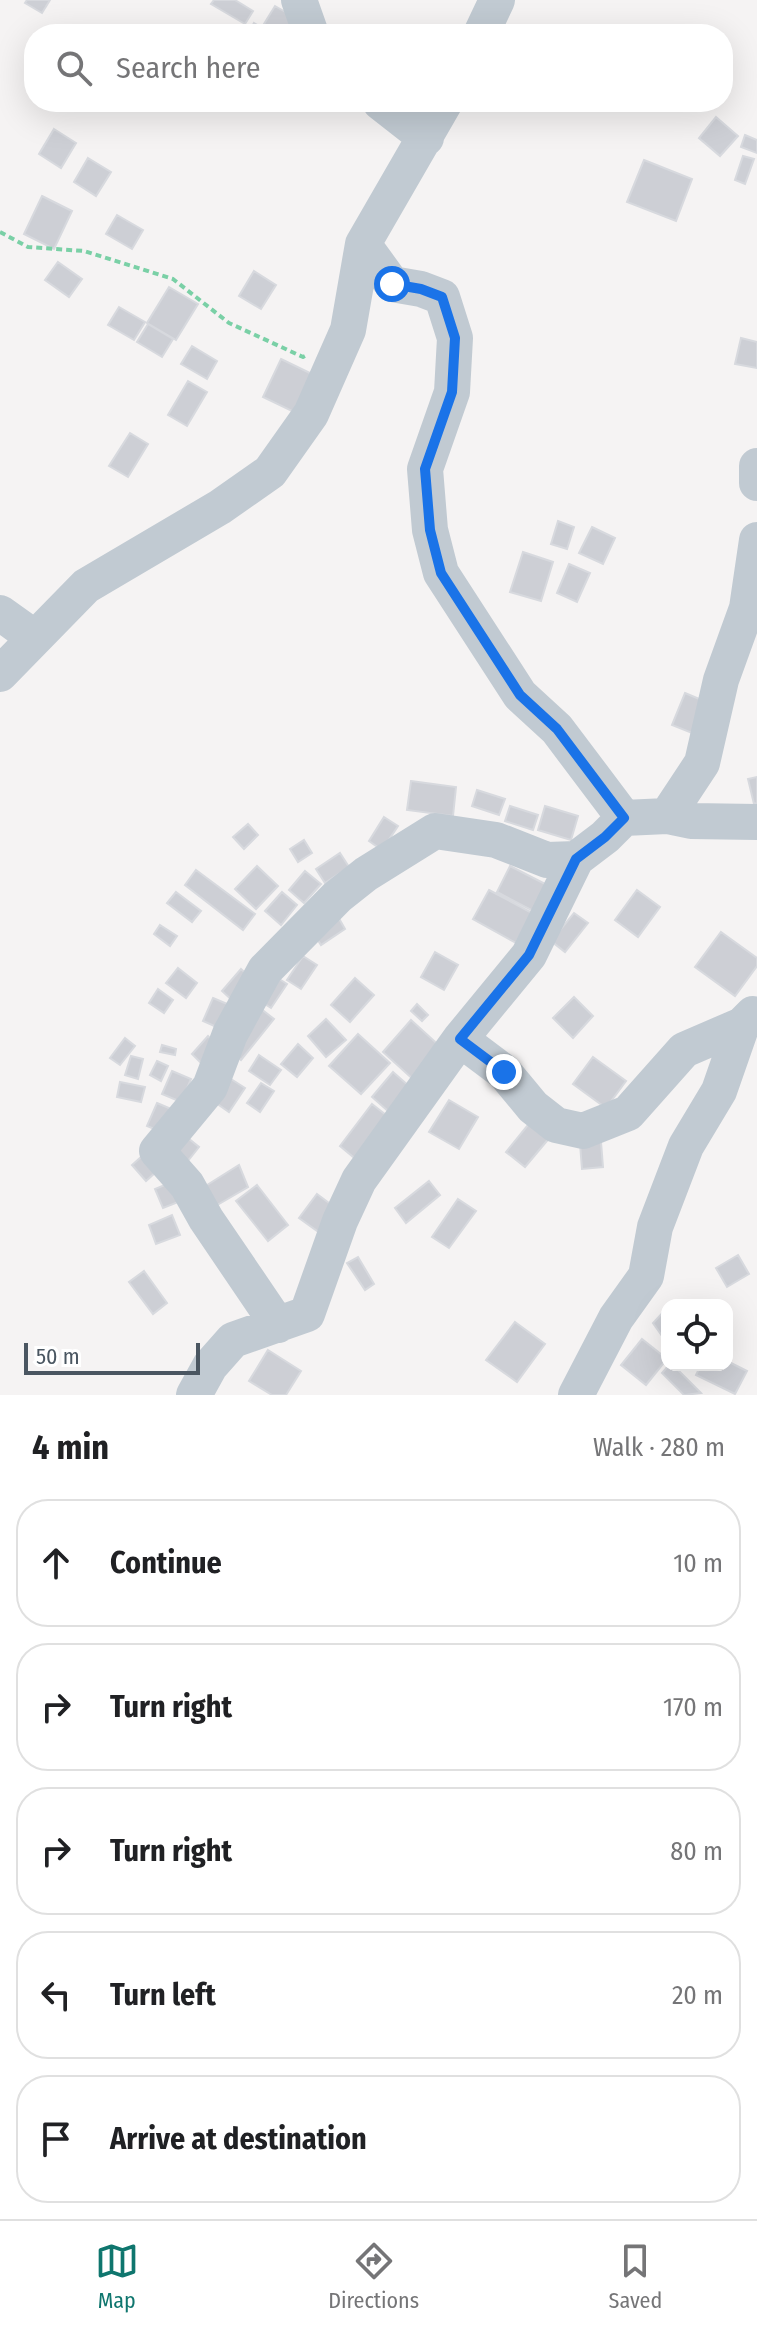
<!DOCTYPE html>
<html lang="en">
<head>
<meta charset="utf-8">
<style>
  :root { --surface:#fff; --page:#f2f2f2; --text:#202124; --muted:#757577; --line:#e0e0e0; --accent:#0f766e }
  body { margin:0; font-family:"Fira Sans Condensed",sans-serif; background:var(--page); color:var(--text) }
  .controls { position:absolute; right:24px; bottom:24px; display:grid; overflow:hidden; border-radius:16px; box-shadow:0 8px 32px #0002 }
  .controls button { width:72px; height:72px; display:grid; place-items:center; padding:0; border:0; border-bottom:2px solid var(--line); background:var(--surface); color:var(--text); font:40px sans-serif }
  .scale { position:absolute; left:24px; bottom:20px; width:176px; box-sizing:border-box; padding-left:8px; border:4px solid #4a5661; border-top:0; font-size:22px; line-height:28px; white-space:nowrap; color:#4a5661; -webkit-text-stroke:6px #fff; paint-order:stroke }
  .stop { position:absolute; width:24px; height:24px; margin:-18px; border:6px solid #1a73e8; border-radius:50%; background:#fff }
  .stop.end { background:#1a73e8; border-color:#fff; box-shadow:0 2px 8px #0008 }
  .list { margin:0; padding:0; list-style:none }
  h2 { display:flex; justify-content:space-between; align-items:center; height:104px; margin:0; padding:0 32px; font-size:34px }
  h2 small { font-size:26px; font-weight:400; color:var(--muted) }
  .list li { display:grid; grid-template-columns:52px 1fr auto; gap:24px; align-items:center; box-sizing:border-box; height:128px; margin:0 16px 16px; padding:0 16px; border:2px solid var(--line); border-radius:32px }
  .list b { display:block; font-size:30px; white-space:nowrap }
  .list em { font-size:26px; font-style:normal; color:var(--muted) }
  .icon { flex:none; width:44px; height:44px; fill:none; stroke:currentColor; stroke-width:2; stroke-linecap:round; stroke-linejoin:round }
  .map { position:relative; flex:none; width:757px; height:1395px; overflow:hidden }
  .search { position:absolute; background:var(--surface); box-shadow:0 8px 32px #0002; left:24px; right:24px; top:24px; height:88px; display:flex; align-items:center; gap:20px; box-sizing:border-box; padding:0 28px; border-radius:32px; color:var(--muted); font-size:30px }
  .sheet { height:824px; background:var(--surface) }
  nav { display:flex; justify-content:space-around; align-items:center; box-sizing:border-box; height:112px; border-top:2px solid var(--line); background:var(--surface); font-size:22px; color:var(--muted) }
  nav a { display:grid; justify-items:center; gap:4px }
  nav .on { color:var(--accent) }
  .map>svg:first-child { display:block }
</style>
</head>
<body>
<div class="map">
<svg width="757" height="1395" viewBox="0 0 757 1395">
  <rect width="100%" height="100%" fill="#f5f3f3"/>
  <!-- building -->
  <path fill="#cdcfd5" stroke="#d7d9de" stroke-width="2" d="M27 0H50L42 13 25 3Z
    M214 0H235L253 11 245 24 211 4Z
    M275 6 301 21 293 34H281L264 24Z
    M254 23 273 34H248Z
    M716 117 738 136 720 156 699 138Z
    M54 129 76 143 61 168 39 154Z
    M745 135 757 140V153L741 147Z
    M743 156 754 159 745 184 735 180Z
    M88 158 111 172 96 196 74 182Z
    M644 160 692 179 676 221 627 202Z
    M42 196 72 211 54 249 24 234Z
    M117 215 143 230 132 249 106 234Z
    M58 262 82 279 69 297 45 280Z
    M254 271 276 285 261 309 239 296Z
    M169 287 198 304 176 340 147 323Z
    M119 307 145 322 134 340 108 325Z
    M148 324 173 339 162 357 137 342Z
    M741 338 757 342V368L735 364Z
    M192 346 217 361 207 379 181 364Z
    M281 359 312 374 294 412 263 397Z
    M188 381 207 392 187 426 168 415Z
    M130 433 148 444 128 477 109 466Z
    M558 521 574 527 567 549 551 544Z
    M592 527 615 538 603 564 579 553Z
    M523 552 553 562 541 601 510 592Z
    M569 564 590 573 577 602 557 593Z
    M685 693 709 703 697 735 672 725Z
    M757 777V803L754 804 748 779Z
    M411 781 456 787 453 816 407 810Z
    M477 790 505 799 499 815 472 806Z
    M510 806 538 815 533 830 505 821Z
    M545 806 578 816 571 840 538 830Z
    M384 817 398 826 382 850 369 841Z
    M248 824 258 835 244 849 233 837Z
    M304 840 312 853 298 862 290 849Z
    M340 853 349 867 325 883 316 869Z
    M257 866 278 886 256 909 235 889Z
    M510 866 551 887 537 913 497 892Z
    M196 870 255 914 243 930 185 885Z
    M305 871 321 884 304 903 289 890Z
    M489 890 532 913 516 943 473 919Z
    M637 890 660 907 638 937 615 920Z
    M176 892 201 911 192 922 167 903Z
    M282 892 297 905 281 925 265 911Z
    M574 913 588 923 565 952 551 941Z
    M337 915 345 929 321 945 312 931Z
    M160 925 177 936 170 946 154 934Z
    M721 932 757 958V966L735 996 695 967Z
    M435 952 458 965 444 990 421 977Z
    M303 956 317 965 301 989 287 980Z
    M178 968 197 983 186 998 166 983Z
    M241 969 253 980 234 1002 222 991Z
    M273 975 287 984 271 1008 257 999Z
    M355 978 374 995 350 1022 331 1005Z
    M158 989 173 1000 164 1013 149 1003Z
    M574 997 593 1016 573 1038 553 1018Z
    M213 998 232 1006 221 1029 203 1021Z
    M417 1004 428 1015 422 1021 411 1011Z
    M260 1008 274 1019 241 1060 228 1049Z
    M326 1019 346 1040 326 1057 308 1036Z
    M411 1020 443 1049 415 1081 383 1052Z
    M358 1034 390 1063 361 1094 329 1066Z
    M208 1036 217 1046 207 1069 192 1054Z
    M125 1038 135 1046 120 1065 110 1058Z
    M298 1044 313 1058 297 1077 281 1064Z
    M162 1045 176 1049 175 1055 160 1052Z
    M259 1055 281 1070 270 1085 249 1071Z
    M131 1056 143 1059 138 1079 125 1075Z
    M593 1057 626 1081 606 1108 573 1084Z
    M157 1061 168 1066 161 1081 150 1075Z
    M172 1071 191 1079 181 1102 162 1094Z
    M393 1072 409 1086 388 1111 372 1097Z
    M231 1079 245 1088 229 1112 216 1103Z
    M120 1082 145 1087 141 1102 117 1097Z
    M261 1083 274 1091 260 1112 247 1103Z
    M449 1100 478 1117 459 1149 429 1132Z
    M157 1103 176 1111 166 1134 147 1126Z
    M372 1104 391 1119 358 1161 340 1146Z
    M532 1120 551 1136 525 1167 506 1152Z
    M183 1134 199 1147 183 1167 167 1154Z
    M601 1142 603 1167 582 1169 580 1144Z
    M151 1148 165 1164 146 1181 132 1165Z
    M239 1165 248 1187 207 1211 196 1192Z
    M179 1179 186 1199 163 1208 155 1189Z
    M429 1181 440 1195 406 1223 395 1208Z
    M257 1185 288 1225 268 1241 236 1201Z
    M317 1194 337 1209 320 1233 299 1218Z
    M458 1199 476 1211 449 1248 432 1237Z
    M172 1215 180 1235 156 1244 149 1225Z
    M738 1255 749 1274 727 1287 716 1268Z
    M358 1257 374 1284 365 1290 347 1263Z
    M144 1271 167 1303 153 1314 129 1282Z
    M667 1308V1343L653 1323Z
    M515 1322 545 1344 517 1382 486 1360Z
    M642 1339 667 1359 646 1385 621 1365Z
    M268 1350 301 1371 286 1395H272L249 1381Z
    M727 1361 747 1371 735 1394 696 1375 701 1365H727Z
    M669 1365H673L701 1393 684 1395 662 1373Z"/>
  <g fill="none" stroke-linecap="round" stroke-linejoin="round">
    <!-- path -->
    <path stroke="#7ad0a6" stroke-width="4" stroke-dasharray="6 4" stroke-linecap="butt" d="M0 232 28 247 84 251 173 279 229 323 303 357 305 356"/>
    <!-- minor -->
    <path stroke="#c1cad2" stroke-width="36" d="M299 0 311 34
      M481 34 497 0
      M380 102 426 138
      M363 244 392 284 421 289 442 297 455 338 452 392 425 469 430 530 441 573 520 695 557 729 624 818
      M757 466V483
      M0 613 35 638
      M0 674 86 586 220 507 270 472 311 414 348 330 363 244 445 102
      M667 816 702 763 721 680 747 608 757 540
      M460 1039 504 1072 533 1107 556 1125 583 1131 628 1113 684 1050 742 1025 753 1014
      M278 1325 206 1219 187 1185 157 1151 210 1087 230 1034 265 970 337 897 366 874 435 831 496 840 547 860 576 859
      M194 1395 210 1366 233 1340 307 1314 340 1221 359 1180 460 1039 529 955 576 859 605 837 624 818 667 816 691 821 757 822
      M576 1395 616 1318 646 1276 655 1227 686 1146 719 1091 742 1025"/>
  </g>
  <g fill="none" stroke-linecap="round" stroke-linejoin="round">
    <!-- route -->
    <path stroke="#1a73e8" stroke-width="10" d="M392 284 421 289 442 297 455 338 452 392 425 469 430 530 441 573 520 695 557 729 624 818 605 837 576 859 529 955 460 1039 504 1072"/>
  </g>
</svg>
<div class="controls">
<button><svg class="icon" aria-label="locate" viewBox="0 0 24 24"><circle cx="12" cy="12" r="6"/><path d="M12 2v4M12 18v4M2 12h4M18 12h4"/></svg></button>
</div>
<div class="scale">50 m</div>
<div class="stop" style="left:392px;top:284px"></div>
<div class="stop end" style="left:504px;top:1072px"></div>
<div class="search"><svg class="icon" aria-label="search" viewBox="0 0 24 24"><circle cx="10" cy="10" r="6"/><path d="M15 15l6 6"/></svg>Search here</div>
</div>
<section class="sheet">
<h2>4 min<small>Walk · 280 m</small></h2>
<ul class="list">
<li><svg class="icon" aria-label="ahead" viewBox="0 0 24 24"><path d="M12 20V5M6 11l6-6 6 6"/></svg><div><b>Continue</b></div><em>10 m</em></li>
<li><svg class="icon" aria-label="right" viewBox="0 0 24 24"><path d="M7 20v-9h11M14 6l5 5-5 5"/></svg><div><b>Turn right</b></div><em>170 m</em></li>
<li><svg class="icon" aria-label="right" viewBox="0 0 24 24"><path d="M7 20v-9h11M14 6l5 5-5 5"/></svg><div><b>Turn right</b></div><em>80 m</em></li>
<li><svg class="icon" aria-label="left" viewBox="0 0 24 24"><path d="M17 20v-9H6M10 6l-5 5 5 5"/></svg><div><b>Turn left</b></div><em>20 m</em></li>
<li><svg class="icon" aria-label="arrive" viewBox="0 0 24 24"><path d="M6 21V4h12l-3 4 3 4H6"/></svg><div><b>Arrive at destination</b></div></li>
</ul>
</section>
<nav>
<a class="on"><svg class="icon" aria-label="map" viewBox="0 0 24 24"><path d="M3 6l6-2 6 2 6-2v14l-6 2-6-2-6 2zM9 4v14M15 6v14"/></svg>Map</a>
<a><svg class="icon" aria-label="directions" viewBox="0 0 24 24"><path d="M12 3l9 9-9 9-9-9zM9 14v-3h6M13 9l2 2-2 2"/></svg>Directions</a>
<a><svg class="icon" aria-label="saved" viewBox="0 0 24 24"><path d="M7 4h10v16l-5-4-5 4z"/></svg>Saved</a>
</nav>
</body>
</html>
